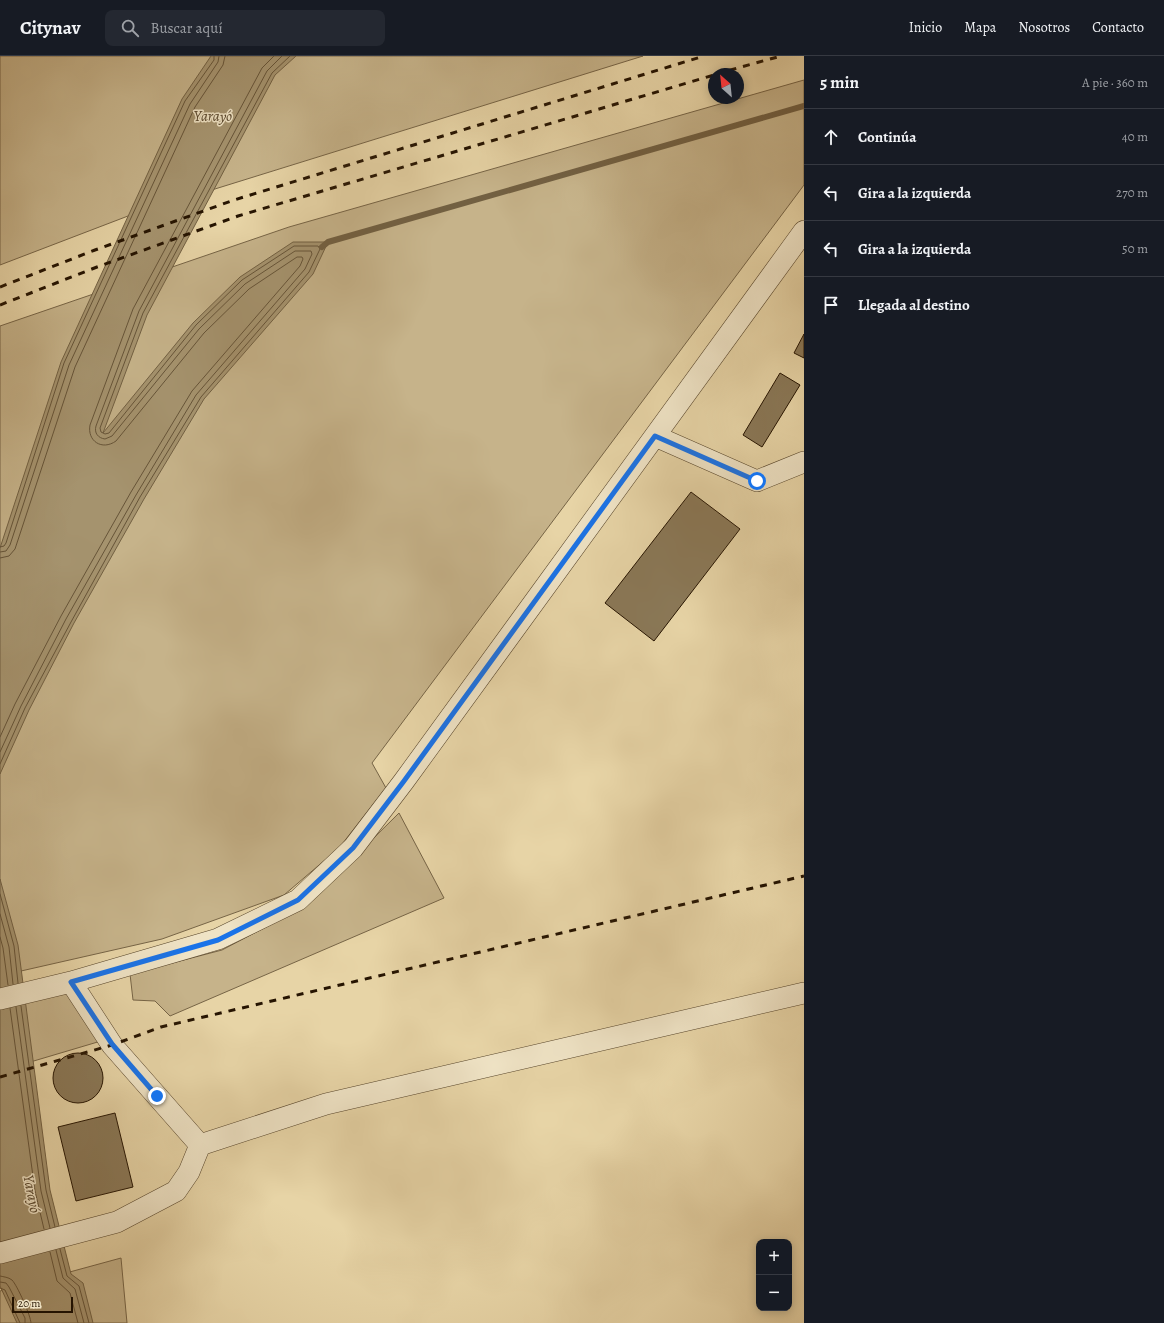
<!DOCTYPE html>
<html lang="es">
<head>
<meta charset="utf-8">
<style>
  :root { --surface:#171b24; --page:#242831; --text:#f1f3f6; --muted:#9ea1a6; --line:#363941 }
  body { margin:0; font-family:Alegreya,serif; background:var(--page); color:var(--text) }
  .controls { position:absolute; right:12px; bottom:12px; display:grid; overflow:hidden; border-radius:8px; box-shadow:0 2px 10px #0003 }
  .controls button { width:36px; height:36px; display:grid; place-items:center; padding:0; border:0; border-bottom:1px solid var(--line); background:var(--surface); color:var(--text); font:20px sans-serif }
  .compass { position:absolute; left:708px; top:12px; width:36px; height:36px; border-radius:50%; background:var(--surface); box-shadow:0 2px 10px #0003; rotate:333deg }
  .scale { position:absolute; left:12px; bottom:10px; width:61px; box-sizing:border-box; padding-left:4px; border:2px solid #261401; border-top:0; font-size:11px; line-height:14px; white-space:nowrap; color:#261401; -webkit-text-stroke:3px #efe3c5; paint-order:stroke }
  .stop { position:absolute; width:12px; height:12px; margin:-9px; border:3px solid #1a73e8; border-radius:50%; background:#fff }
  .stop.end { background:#1a73e8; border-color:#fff; box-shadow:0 1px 4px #0008 }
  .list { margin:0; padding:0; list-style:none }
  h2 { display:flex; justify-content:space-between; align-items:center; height:52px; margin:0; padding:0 16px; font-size:17px }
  h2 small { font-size:13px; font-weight:400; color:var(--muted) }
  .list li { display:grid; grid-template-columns:26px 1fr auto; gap:12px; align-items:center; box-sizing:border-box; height:56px; padding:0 16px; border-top:1px solid var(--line) }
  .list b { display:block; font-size:15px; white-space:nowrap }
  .list em { font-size:13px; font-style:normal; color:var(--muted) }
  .icon { flex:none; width:22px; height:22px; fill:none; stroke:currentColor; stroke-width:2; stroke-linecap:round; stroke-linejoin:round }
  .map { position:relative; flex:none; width:804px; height:1267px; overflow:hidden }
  header { display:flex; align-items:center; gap:24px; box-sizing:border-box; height:56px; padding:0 20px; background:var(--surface); border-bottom:1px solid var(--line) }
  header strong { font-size:19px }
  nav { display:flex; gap:22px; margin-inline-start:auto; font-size:14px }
  .search { width:280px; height:36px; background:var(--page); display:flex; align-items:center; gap:10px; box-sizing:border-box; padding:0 14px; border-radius:8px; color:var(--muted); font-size:15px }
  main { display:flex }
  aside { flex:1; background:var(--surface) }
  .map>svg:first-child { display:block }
</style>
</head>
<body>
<header>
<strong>Citynav</strong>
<div class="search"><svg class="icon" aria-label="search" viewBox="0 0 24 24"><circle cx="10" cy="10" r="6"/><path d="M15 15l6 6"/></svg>Buscar aquí</div>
<nav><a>Inicio</a><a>Mapa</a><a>Nosotros</a><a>Contacto</a></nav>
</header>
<main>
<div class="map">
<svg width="804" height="1267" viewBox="0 0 804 1267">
  <rect width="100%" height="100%" fill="#e7d4a6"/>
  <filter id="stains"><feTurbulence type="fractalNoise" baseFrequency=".005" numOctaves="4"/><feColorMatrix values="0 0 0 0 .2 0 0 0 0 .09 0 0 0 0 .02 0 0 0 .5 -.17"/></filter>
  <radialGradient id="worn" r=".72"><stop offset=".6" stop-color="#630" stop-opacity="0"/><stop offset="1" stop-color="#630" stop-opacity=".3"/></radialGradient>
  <!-- green -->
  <path fill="#c6b38a" stroke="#766446" d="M0 0H643L128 160 0 209Z
    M804 24V129L372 707 386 732 339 792 284 839 162 883 21 915 0 921V270L289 171Z
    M399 757 444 842 170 960 155 945 133 944 130 918 222 894 304 851Z
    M68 935 101 985 0 1015 25 945Z
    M121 1202 127 1267H0V1235Z"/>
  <!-- water -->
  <path fill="#a5936e" stroke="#726042" d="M211 0H296L275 19 147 259 103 377 193 267 240 221 293 186H328L313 218 204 343 144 443 74 567 29 654 0 718V492L61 306 182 43Z
    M0 823 18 889 50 1134 71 1218 83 1227 93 1267H17L0 1230Z"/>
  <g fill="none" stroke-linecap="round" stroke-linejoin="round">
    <!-- shore -->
    <path stroke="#665438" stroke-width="1" d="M0 491 4 490 6 487 64 307 185 45 214 4V0
      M0 496 6 495 10 489 69 309 190 48 218 6 219 0
      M0 502 9 500 15 493 75 311 195 51 223 9 225 0
      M0 681 15 648 61 560 131 436 192 335 300 210 303 203 302 201H297L249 233 204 277 116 385C102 395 87 385 90 369L133 253 262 12 274 0
      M0 696 21 650 66 563 136 439 196 339 305 213 312 198 311 195H295L245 228 199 273 112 380 105 383C98 382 94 377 96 370L139 255 267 15 282 0
      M0 708 25 652 71 566 140 441 201 341 309 216 320 193 318 190H294L242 224 196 269 109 377 105 378 101 376 100 372 143 257 272 17 290 0
      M0 838 14 890 18 927
      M0 858 9 891 13 928
      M0 881 3 892 8 929
      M21 950 46 1134 55 1171
      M16 951 41 1135 50 1172
      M10 952 35 1135 44 1173
      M60 1193 67 1220 79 1230 89 1267
      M56 1194 63 1222 75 1233 84 1267
      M50 1196 57 1225 70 1237 78 1267
      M0 1220C4 1221 8 1221 12 1224 17 1229 31 1260 31 1267
      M0 1226 6 1227 9 1231 25 1262V1267
      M0 1232 5 1234 20 1267"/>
    <!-- stream -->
    <path stroke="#726042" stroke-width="6" d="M322 191 328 186 804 50"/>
  </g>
  <!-- building -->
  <path fill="#8a7857" stroke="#261401" d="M804 278V302L794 297Z
    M780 317 800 329 762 391 743 379Z
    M691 436 740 473 654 585 605 547Z
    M53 1022a25 25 0 1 1 50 0a25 25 0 1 1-50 0Z
    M115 1057 133 1131 76 1145 58 1071Z"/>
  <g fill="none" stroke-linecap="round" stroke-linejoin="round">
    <defs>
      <path id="minor" d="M655 380 757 425 804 406
        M71 926 112 989 200 1089
        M0 943 71 926 218 883 298 844 353 792 404 725 804 175
        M0 1197 117 1166 176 1135 189 1116 200 1089 326 1048 804 937"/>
    </defs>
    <!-- minor casing -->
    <use href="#minor" stroke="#56442a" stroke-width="22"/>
    <!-- minor -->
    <use href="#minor" stroke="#efe3c5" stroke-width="21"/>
    <!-- rail -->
    <path stroke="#261401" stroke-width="3" stroke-dasharray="7 7" stroke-linecap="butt" d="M716 18 781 0
      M0 231 95 194 234 144 704 0
      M0 249 97 211 238 160 714 19
      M0 1021 112 989 161 971 804 820"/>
  </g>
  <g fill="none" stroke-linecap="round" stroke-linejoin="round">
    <!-- route -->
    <path stroke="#1a73e8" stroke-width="5" d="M157 1040 112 988 71 926 218 884 298 844 353 792 404 725 655 380 757 425"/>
  </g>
  <g text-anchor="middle" stroke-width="3" stroke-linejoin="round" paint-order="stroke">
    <!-- water labels -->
    <g font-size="15" font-style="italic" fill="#59472d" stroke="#efe3c5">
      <text x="213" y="65">Yarayó</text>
      <text transform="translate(32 1138) rotate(79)" y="5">Yarayó</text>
    </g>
  </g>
  <rect width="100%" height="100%" filter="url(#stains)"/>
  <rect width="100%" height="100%" fill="url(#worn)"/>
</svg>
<div class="controls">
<button>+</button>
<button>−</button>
</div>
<svg class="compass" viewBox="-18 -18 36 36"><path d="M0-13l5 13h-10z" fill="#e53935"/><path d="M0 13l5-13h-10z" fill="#9ea1a6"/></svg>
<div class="scale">20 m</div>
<div class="stop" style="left:757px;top:425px"></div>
<div class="stop end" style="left:157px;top:1040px"></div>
</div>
<aside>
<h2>5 min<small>A pie · 360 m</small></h2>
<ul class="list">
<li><svg class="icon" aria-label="ahead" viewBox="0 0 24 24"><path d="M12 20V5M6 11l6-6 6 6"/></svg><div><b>Continúa</b></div><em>40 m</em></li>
<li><svg class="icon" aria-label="left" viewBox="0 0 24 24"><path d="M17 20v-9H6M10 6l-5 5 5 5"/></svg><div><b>Gira a la izquierda</b></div><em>270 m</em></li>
<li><svg class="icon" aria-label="left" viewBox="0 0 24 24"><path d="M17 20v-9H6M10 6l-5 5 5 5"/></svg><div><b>Gira a la izquierda</b></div><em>50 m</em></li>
<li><svg class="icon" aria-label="arrive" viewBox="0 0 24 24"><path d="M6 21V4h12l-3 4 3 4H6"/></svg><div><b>Llegada al destino</b></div></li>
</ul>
</aside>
</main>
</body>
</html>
